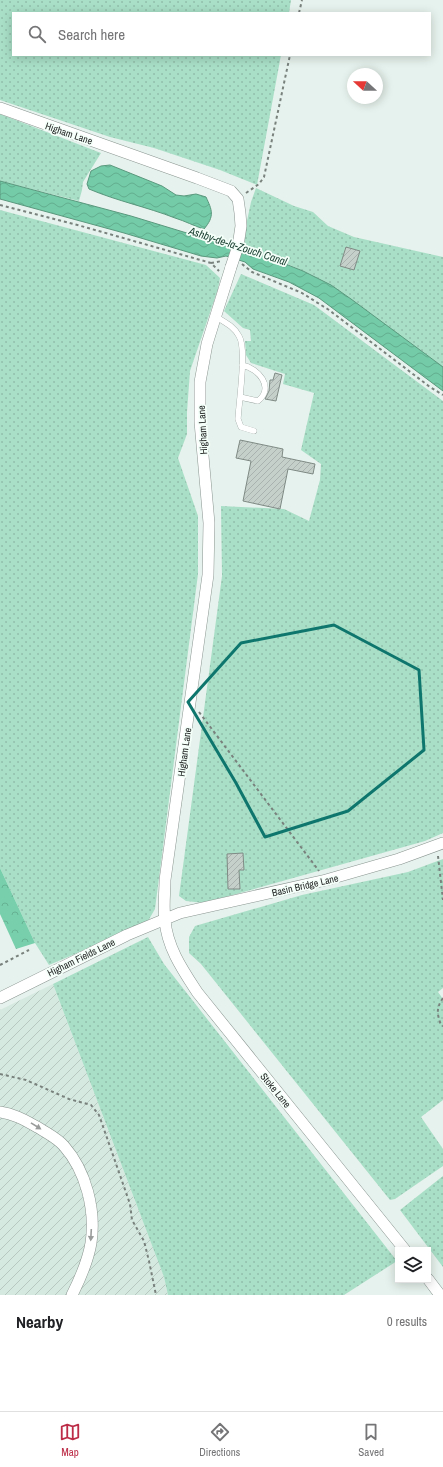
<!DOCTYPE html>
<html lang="en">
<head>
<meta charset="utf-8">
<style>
  :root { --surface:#fff; --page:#f2f2f2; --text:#202124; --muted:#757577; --line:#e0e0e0; --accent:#bc2c47 }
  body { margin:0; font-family:"Archivo Narrow",sans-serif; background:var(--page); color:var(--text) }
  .controls { position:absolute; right:12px; bottom:12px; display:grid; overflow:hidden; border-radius:0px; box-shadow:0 2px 10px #0003 }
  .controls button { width:36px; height:36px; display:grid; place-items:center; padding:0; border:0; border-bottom:1px solid var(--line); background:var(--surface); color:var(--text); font:20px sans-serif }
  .compass { position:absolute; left:347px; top:68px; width:36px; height:36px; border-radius:50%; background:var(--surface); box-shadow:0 2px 10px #0003; rotate:291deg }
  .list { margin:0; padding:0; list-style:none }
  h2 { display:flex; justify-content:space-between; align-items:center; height:52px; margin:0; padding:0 16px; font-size:17px }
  h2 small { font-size:13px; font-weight:400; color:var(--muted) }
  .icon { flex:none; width:22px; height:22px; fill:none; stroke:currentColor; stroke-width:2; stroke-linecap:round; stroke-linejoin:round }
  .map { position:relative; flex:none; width:443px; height:1295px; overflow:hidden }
  .search { position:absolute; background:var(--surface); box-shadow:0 2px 10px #0003; left:12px; right:12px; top:12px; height:44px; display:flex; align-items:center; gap:10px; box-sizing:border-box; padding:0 14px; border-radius:0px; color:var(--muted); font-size:15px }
  .sheet { height:116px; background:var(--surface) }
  nav { display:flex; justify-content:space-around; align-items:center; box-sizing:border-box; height:56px; border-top:1px solid var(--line); background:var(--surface); font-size:11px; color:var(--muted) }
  nav a { display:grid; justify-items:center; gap:2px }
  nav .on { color:var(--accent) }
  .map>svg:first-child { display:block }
</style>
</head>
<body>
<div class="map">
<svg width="443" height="1295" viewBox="0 0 443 1295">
  <defs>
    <pattern id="industrial-furrows" width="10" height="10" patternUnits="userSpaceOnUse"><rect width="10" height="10" fill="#d5e9e0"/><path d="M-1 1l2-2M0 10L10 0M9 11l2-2" fill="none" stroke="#b6c8c0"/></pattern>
    <pattern id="grass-dots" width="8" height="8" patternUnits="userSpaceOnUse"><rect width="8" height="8" fill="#a9dfc7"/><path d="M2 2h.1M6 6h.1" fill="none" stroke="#91bfab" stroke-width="1.8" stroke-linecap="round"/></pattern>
    <pattern id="forest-crowns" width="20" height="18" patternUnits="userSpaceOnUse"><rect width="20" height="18" fill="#77cfab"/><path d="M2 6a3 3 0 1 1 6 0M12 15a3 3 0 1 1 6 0" fill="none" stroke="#66b193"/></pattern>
    <pattern id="water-waves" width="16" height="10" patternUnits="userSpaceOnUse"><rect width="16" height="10" fill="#73cba7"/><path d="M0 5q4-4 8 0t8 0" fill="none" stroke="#63ae8f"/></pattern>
    <pattern id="building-hatch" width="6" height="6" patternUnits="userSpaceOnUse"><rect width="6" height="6" fill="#c5d0cb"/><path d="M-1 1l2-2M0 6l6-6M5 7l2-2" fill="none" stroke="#a9b2ae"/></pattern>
  </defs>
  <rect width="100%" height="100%" fill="#e6f2ed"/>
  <!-- industrial -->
  <path fill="url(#industrial-furrows)" d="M53 984 164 1277 168 1295H0V1010Z"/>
  <!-- grass -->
  <path fill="url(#grass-dots)" d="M0 0H291L289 13H13V55H281L257 185 220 170 154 148 110 137 0 100Z
    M0 114 101 153 83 182 82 190 79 201 0 181Z
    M256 188 294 206 313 212 328 226 354 237 443 257V367C423 353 404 338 384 324 348 297 292 255 245 254L241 249 251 202Z
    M0 210 206 265 220 278 218 289 190 371 187 412V434L178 458 198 516V574L155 909 148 921 134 929 49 965 35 943 0 868Z
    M241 274 314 305 443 401V833L425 841 204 903 186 901 179 896 222 576 221 506 284 509 309 521 320 480 321 464 301 450 314 393 283 384 285 374 251 363 246 355 245 341H251L250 330 243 328 224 311Z
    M443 859V988L438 992 443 999V1100L421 1117 443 1149V1166L395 1199 390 1200 201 964 189 953V937L195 926 302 895 408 872Z
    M148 937 164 964 397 1261 344 1295H168L164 1277 53 984Z
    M443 1176V1267L400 1210Z"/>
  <!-- forest -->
  <path fill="url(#forest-crowns)" d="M0 868 35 943 16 949 0 914Z"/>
  <!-- water -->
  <path fill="url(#water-waves)" stroke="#5a987e" d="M110 165 162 186 176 195 184 196 196 194 206 197C212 210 215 216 204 229 194 226 185 221 175 218 147 207 117 201 89 189L87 184 91 171 101 166Z
    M0 181 131 216 213 241 245 254H255L273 259 303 271 331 285 351 299 443 367V391L319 298 289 282 253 269 245 262 226 256 217 258 201 256 124 233 0 199Z"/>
  <!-- building -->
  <path fill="url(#building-hatch)" stroke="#7f8a85" d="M346 247 360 251 354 270 340 266Z
    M275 373 282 375 276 401 265 399 269 391 270 380H273Z
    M240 440 283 449 282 457 315 464 313 474 288 469 280 509 243 501 251 461 236 458Z
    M243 853 244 870H239L240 889H228L227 854Z"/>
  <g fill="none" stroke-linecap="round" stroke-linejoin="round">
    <defs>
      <path id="lane" d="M215 316C224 322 234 326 239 336 247 349 239 401 238 419L241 427 254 431
        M240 397 258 401C275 387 258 368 242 365"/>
      <path id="street" d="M0 108 197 178 231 191 238 199 240 213 241 226 238 246
        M231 267 207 344 200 382V422L209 523 208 575 165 880C165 893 163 907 165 920 167 947 182 969 197 992L405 1250
        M0 998 127 935 180 913 326 880 399 859 443 843
        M0 1112C15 1114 26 1121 39 1128 48 1134 57 1138 64 1146 86 1171 96 1210 91 1243 88 1261 80 1279 72 1295
        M428 1279 440 1295"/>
    </defs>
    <!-- lane casing -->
    <use href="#lane" stroke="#8a9590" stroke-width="6"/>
    <!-- street casing -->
    <use href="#street" stroke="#8a9590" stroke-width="12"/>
    <!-- path -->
    <path stroke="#79817d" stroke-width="2" stroke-dasharray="3 3" stroke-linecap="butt" d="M299 13 302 0
      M246 193 259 184 264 177 290 55
      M0 205 81 226 211 263 219 271
      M211 263 222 261
      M242 264 252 272 302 293 329 310 430 387 443 395
      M199 712 319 871
      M438 856 443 900
      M0 965 29 950
      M443 998C436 1008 437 1014 441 1025L443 1026
      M0 1074 26 1080 69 1099 91 1105 99 1115 130 1204 132 1220 144 1241 149 1261 156 1295"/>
    <!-- lane -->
    <use href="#lane" stroke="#fff" stroke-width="5.5"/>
    <!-- street -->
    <use href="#street" stroke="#fff" stroke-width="11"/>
    <defs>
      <path id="street-bridge" d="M231 267 238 246"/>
    </defs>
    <!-- street-bridge casing -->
    <use href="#street-bridge" stroke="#8a9590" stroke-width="12" stroke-linecap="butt"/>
    <!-- street-bridge -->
    <use href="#street-bridge" stroke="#fff" stroke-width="11"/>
  </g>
  <!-- one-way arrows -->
  <defs><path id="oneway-solid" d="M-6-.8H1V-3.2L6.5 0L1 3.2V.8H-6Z"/></defs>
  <g fill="#9a9c9b">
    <use href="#oneway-solid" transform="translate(36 1126) rotate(32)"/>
    <use href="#oneway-solid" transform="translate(91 1235) rotate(93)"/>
  </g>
  <!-- marked area -->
  <path fill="none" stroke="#0f766e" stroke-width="3" stroke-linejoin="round" d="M334 625 419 670 424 750 348 811 265 837 236 783 188 702 241 643Z"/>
  <g text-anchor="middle" stroke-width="3.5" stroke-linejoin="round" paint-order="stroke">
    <!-- street labels -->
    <g font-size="10" fill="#1e2220" stroke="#f5fffa">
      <text transform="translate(69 133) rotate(19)" y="4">Higham Lane</text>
      <text transform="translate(202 430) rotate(-93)" y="4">Higham Lane</text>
      <text transform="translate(184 752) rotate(-82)" y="4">Higham Lane</text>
      <text transform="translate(305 885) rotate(-13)" y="4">Basin Bridge Lane</text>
      <text transform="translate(81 957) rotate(-26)" y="4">Higham Fields Lane</text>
      <text transform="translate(276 1090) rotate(51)" y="4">Stoke Lane</text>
    </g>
    <!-- water labels -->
    <g font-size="11" font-style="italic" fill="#183f30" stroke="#f5fffa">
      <text transform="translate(238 246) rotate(18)" y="4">Ashby-de-la-Zouch Canal</text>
    </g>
  </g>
</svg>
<div class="controls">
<button><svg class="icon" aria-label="layers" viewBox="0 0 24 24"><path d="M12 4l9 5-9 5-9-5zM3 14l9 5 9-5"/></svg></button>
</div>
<svg class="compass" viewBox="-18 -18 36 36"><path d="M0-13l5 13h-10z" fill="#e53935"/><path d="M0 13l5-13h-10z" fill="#757577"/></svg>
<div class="search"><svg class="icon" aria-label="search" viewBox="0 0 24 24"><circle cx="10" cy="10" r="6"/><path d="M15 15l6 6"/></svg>Search here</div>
</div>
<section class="sheet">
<h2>Nearby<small>0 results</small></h2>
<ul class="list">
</ul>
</section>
<nav>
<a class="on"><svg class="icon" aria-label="map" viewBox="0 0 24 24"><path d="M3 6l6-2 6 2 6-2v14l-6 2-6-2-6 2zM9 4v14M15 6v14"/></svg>Map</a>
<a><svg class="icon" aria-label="directions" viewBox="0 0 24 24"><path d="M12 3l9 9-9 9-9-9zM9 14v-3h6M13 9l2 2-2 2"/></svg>Directions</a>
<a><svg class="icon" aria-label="saved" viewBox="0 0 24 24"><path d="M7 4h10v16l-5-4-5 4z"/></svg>Saved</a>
</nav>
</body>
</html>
